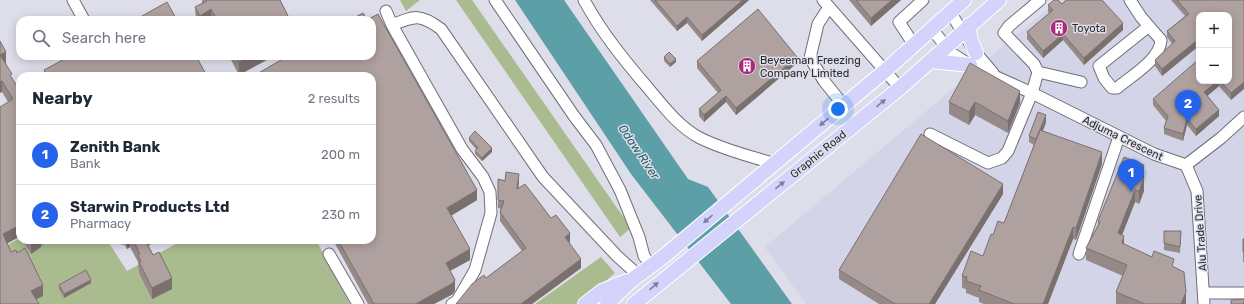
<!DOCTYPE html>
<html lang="en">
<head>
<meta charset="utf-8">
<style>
  :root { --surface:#fff; --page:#f6f6f7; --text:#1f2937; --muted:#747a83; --line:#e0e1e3; --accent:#2563eb }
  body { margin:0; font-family:Rubik,sans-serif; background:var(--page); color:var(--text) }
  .controls { position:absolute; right:12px; top:12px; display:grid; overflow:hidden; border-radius:8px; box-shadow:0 2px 10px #0003 }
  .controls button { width:36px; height:36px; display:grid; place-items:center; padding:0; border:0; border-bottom:1px solid var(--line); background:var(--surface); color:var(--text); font:20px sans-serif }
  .you { position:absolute; left:838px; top:109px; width:14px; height:14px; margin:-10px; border:3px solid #fff; border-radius:50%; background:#1a73e8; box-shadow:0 0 0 6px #1a73e833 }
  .badge { display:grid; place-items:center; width:26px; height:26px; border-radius:50%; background:var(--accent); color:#fff; font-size:13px; font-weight:700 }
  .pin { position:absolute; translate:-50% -33px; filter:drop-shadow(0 1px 2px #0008) }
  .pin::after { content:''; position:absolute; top:21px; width:14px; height:12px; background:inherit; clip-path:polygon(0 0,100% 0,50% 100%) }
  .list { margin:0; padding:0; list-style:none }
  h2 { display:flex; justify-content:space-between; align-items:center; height:52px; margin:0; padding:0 16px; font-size:17px }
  h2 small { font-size:13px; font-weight:400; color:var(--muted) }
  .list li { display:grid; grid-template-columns:26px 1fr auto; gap:12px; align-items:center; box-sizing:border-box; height:60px; padding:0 16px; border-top:1px solid var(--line) }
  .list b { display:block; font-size:15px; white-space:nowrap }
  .list p { margin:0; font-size:13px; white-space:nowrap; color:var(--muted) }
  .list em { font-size:13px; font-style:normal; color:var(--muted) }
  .icon { flex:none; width:22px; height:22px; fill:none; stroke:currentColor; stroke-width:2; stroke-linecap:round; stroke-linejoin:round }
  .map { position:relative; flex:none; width:1244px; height:304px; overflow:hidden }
  .search { position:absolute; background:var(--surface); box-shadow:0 2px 10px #0003; left:16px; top:16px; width:360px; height:44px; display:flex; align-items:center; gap:10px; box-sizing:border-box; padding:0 14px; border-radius:12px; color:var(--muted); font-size:15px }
  .panel { position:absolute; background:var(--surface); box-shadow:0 2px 10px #0003; left:16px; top:72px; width:360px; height:172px; border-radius:12px }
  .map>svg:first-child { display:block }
</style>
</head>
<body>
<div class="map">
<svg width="1244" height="304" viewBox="0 0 1244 304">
  <rect width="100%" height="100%" fill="#dddeea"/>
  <!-- built -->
  <path fill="#d3d4e7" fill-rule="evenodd" d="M1058 0H1244V304H806L765 247ZM1199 15H1229V81H1199Z"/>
  <!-- green -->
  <path fill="#a9bb8f" d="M400 0H420L406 11Z
    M456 0H472L631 228 620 237Z
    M20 238V240H107L127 271 183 240H316L350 304H6L0 249Z
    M601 257 615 273 579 304H535Z"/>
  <!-- water -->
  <path fill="#5c9fa6" d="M515 0H564L688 179 708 187 792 304H731L631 174Z"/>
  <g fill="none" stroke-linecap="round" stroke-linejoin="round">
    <defs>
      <path id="minor" d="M73 0 84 20
        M495 0 574 116 596 145 620 190 639 237 644 256 651 265
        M584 0C602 33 624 60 648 88 663 106 679 127 700 138 724 150 750 156 775 164
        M823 0 900 88
        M1130 0 1141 17 1161 40C1160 60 1131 76 1117 88H1112L1104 78 1099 66 1149 26
        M829 7 818 24 810 58 824 81 844 106
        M386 11 392 25 462 149 483 177 490 192 491 213 475 270 457 301 452 304
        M950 12 976 53 993 73
        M392 25C414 16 420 13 441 29L543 177 617 256 638 275
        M932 29 951 53 970 65 1032 93 1154 154 1186 165
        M914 45 899 22 923 0
        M1038 72 1081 82
        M930 134 988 163 1002 158 1008 151 1032 93 1038 72 1034 64 1004 33 1009 26 1040 0
        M1186 165 1197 191 1204 304
        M1186 165 1221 138 1244 117
        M329 254 358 304
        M1079 254 1119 137
        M1204 293H1244"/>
      <path id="major" d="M969 25 970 38 976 53
        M931 61 970 65
        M585 304 602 291 627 281
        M607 304 633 279 663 257 886 70 964 0
        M634 304 900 88 999 0"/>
    </defs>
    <!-- minor casing -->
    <use href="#minor" stroke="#6e6f79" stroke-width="13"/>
    <!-- major casing -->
    <use href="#major" stroke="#fff" stroke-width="16"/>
    <!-- minor -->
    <use href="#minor" stroke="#fff" stroke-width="11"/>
    <!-- major -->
    <use href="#major" stroke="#d3d3fb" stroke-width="14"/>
  </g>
  <!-- wall -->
  <path fill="#968a89" d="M202 0H280L290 20H196L195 7 202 3Z
    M650 0H749L702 41 687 23 677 31Z
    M849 0H901L871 26Z
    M1171 0H1244L1231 100 1219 86 1207 96 1219 116 1196 136 1187 125 1183 141 1164 134V128L1166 121 1153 105V99L1199 81H1229L1199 15V53L1195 49 1162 76 1155 66V60L1172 44 1167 37V31L1185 16Z
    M1062 4 1123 30 1084 65 1063 40 1043 58 1027 39V32L1049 13 1048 12V5Z
    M378 14 477 190V200L451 216 470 249V260L450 271 455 280V290L453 294 434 304H368L333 240H372V76H257V74L288 56H372V20H367Z
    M0 41 6 63V64L12 79 20 91V237L7 243 11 252 17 253 43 296 0 304 8 102 2 92Z
    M229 56H274L239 75Z
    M664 57 676 62 670 67 664 61Z
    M697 61 797 63 736 115 726 102 704 122 699 116V109L718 93 697 68Z
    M44 70 207 76H44Z
    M949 102 1020 103 1008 133 975 115 969 125 949 114Z
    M1046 122 1043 131 1102 164 1076 240 1073 239 1048 304H984L979 302V298L966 293V289L962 288V276L983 256 993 235 1004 223 1034 145 1029 142V136Z
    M469 138 492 152 482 161 475 154V151L476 149 469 141Z
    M1144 165V191L1139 204 1135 202 1122 235 1124 244 1174 267 1186 304H1116V292L1123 276 1086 260V248L1098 225V221Z
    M498 179 519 182 518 189 551 218 570 242H569L581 268 532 304H456L486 278 522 251 500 221V212L501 209 498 208Z
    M1003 194 935 304H879L839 279V270Z
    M1164 231H1181L1180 253 1164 250Z
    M1243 239H1244V262H1243Z
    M22 240H54L41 245V247L31 254Z
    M119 240H158L148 245 172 289 152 299 139 273 138 262 130 247 127 249 124 244 122 245Z
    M91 283 64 298 59 289V285Z"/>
  <!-- shaded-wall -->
  <path fill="#7a716f" d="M743 0H749L702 41V35Z
    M892 0H901L871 26V18Z
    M211 9V20H200V16Z
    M687 17V23L677 31V26Z
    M1123 23V30L1084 65V58Z
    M1063 34V40L1043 58V51Z
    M1195 42V49L1162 76V69Z
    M6 52V63L0 67V55Z
    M251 56H274L239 75V62Z
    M797 57V63L736 115V108Z
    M676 59V62L670 67V64Z
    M2 81V92L0 93V82Z
    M1218 81H1219V86L1204 99V92Z
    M1244 82V89L1231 100V93Z
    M1020 91V103L1008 133V121Z
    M726 96V102L704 122V115Z
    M975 102V115L969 125V112Z
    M1219 110V116L1196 136V129Z
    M1046 115V122L1037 146V139Z
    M1187 119V125L1183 141V134Z
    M492 148V152L482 161V158Z
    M1102 152V164L1076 240V228Z
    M1144 165V178L1139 189V177Z
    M519 174V182L517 198V189Z
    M1144 178V191L1139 204V191Z
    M1003 184V194L935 304H929Z
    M477 190V200L447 218V208Z
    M1135 190V202L1118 245V233Z
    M20 225V236L3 246V234Z
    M1073 227V239L1048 304H1043Z
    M570 233V242L565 245V237Z
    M1124 236V248L1122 243Z
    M34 240H54L41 245V247L31 254V242Z
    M80 240H88L80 244Z
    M122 240H124V244L122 245Z
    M127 240H130V247L127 249Z
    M144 240H158L144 248Z
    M241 240H246L241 243Z
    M470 249V260L446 273V263Z
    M581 259V268L532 304H521Z
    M172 278V289L152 299V288Z
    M91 280V283L64 298V294Z
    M455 280V290L453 294 434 304H416Z
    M43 285V296L31 302V291Z
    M1186 292V304H1181Z"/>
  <!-- building -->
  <path fill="#afa19f" stroke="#7a716f" d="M206 0H280L290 20H217L211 9 200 16 195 7 207 1Z
    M655 0H743L702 35 687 17 677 26Z
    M856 0H892L871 18Z
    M1054 0H1058L1062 4 1066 0H1102L1123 23 1084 58 1063 34 1043 51 1027 32 1053 10 1048 5Z
    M1177 0H1244V82L1231 93 1220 81H1229V15H1199V46L1195 42 1162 69 1155 60 1175 41 1167 31 1189 14Z
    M167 2 177 20H135Z
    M758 9 797 57 736 108 726 96 704 115 699 109 721 90 697 61Z
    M363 13 367 20H350Z
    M378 14 477 190 447 208 470 249 446 263 455 280 453 283 416 304H374L338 240H372V76H259L257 74 288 56H372V20H367Z
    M0 41 6 52 0 55 12 74 10 75 20 91V225L3 234 11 252 16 250 17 253 25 248 43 285 31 291 39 304H0V107L13 99 2 81 0 82Z
    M669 52 676 59 670 64 664 57Z
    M70 56H196L207 76H48L44 70Z
    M236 56H251L239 62Z
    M1199 59V81H1218L1204 92 1219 110 1196 129 1187 119 1183 134 1164 128 1168 116 1153 99Z
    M970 63 1020 91 1008 121 975 102 969 112 949 102Z
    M1038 112 1046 115 1036 139 1029 136Z
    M1040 130 1102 152 1076 228 1073 227 1043 304H1014L979 290 981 286 966 281 967 277 962 276 971 251 983 256 991 234 993 235 998 221 1004 223Z
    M475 131 492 148 482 158 475 151 478 148 469 138Z
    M921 134 1003 184 929 304H895L839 270Z
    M1124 157 1144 165 1139 177 1144 178 1139 191 1135 190 1118 233 1124 236 1122 243 1152 257 1154 251 1174 259 1172 266 1184 272 1186 292 1181 304H1145L1116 292 1127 265 1086 248 1100 222 1098 221Z
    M506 172 519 174 517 189 525 184 551 218 556 215 570 233 565 237 581 259 521 304H456L472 284 484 275 486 278 526 248 500 212 504 201 498 200V179L505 181Z
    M1164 231H1181L1180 247 1164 243Z
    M1243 239H1244V252H1243Z
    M29 240H34L31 242Z
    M133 240H145L153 255 159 252 172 278 152 288 139 262 141 261 138 255 140 254Z
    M86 270 91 280 64 294 59 285Z
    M1244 299V304H1231V300Z"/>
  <!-- one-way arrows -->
  <defs><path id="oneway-solid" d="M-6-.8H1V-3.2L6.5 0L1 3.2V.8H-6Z"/></defs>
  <g fill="#7f8096">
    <use href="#oneway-solid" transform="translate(881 103) rotate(-39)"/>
    <use href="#oneway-solid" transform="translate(824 122) rotate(140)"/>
    <use href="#oneway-solid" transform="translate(780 185) rotate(-39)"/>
    <use href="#oneway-solid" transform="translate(708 219) rotate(140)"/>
    <use href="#oneway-solid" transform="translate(654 286) rotate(-41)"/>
  </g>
  <!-- icons -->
  <defs>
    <symbol id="building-disc" viewBox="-11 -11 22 22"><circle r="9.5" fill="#a82b7b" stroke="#dddeea"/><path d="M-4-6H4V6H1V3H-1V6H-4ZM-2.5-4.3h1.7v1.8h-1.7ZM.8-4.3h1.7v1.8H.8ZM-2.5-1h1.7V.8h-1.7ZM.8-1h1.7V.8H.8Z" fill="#fff"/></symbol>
  </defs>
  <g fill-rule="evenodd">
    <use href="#building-disc" x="1049" y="18" width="20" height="20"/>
    <use href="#building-disc" x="737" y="56" width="20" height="20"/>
  </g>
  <g text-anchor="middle" stroke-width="3" stroke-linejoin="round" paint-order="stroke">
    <!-- poi labels -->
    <g font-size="11" fill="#2b2c30" stroke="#dddeea" text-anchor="start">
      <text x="1072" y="32">Toyota</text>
      <text x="760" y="64">Beyeeman Freezing<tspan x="760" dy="13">Company Limited</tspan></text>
    </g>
    <!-- street labels -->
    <g font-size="11" fill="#2b2c30" stroke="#dddeea">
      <text transform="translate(1123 138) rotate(26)" y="4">Adjuma Crescent</text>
      <text transform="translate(818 154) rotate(-39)" y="4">Graphic Road</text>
      <text transform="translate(1200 233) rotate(-94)" y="4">Alu Trade Drive</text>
    </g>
    <!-- water labels -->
    <g font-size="12" font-style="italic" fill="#296167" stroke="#dddeea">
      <text transform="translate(639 152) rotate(56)" y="4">Odaw River</text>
    </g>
  </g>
</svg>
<div class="controls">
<button>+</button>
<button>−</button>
</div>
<div class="you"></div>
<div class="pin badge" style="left:1131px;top:192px">1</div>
<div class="pin badge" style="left:1188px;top:123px">2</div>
<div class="search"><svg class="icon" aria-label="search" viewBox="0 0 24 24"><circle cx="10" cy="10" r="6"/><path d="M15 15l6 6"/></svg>Search here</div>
<section class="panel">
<h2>Nearby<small>2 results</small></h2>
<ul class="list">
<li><span class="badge">1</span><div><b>Zenith Bank</b><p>Bank</p></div><em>200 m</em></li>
<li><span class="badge">2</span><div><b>Starwin Products Ltd</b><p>Pharmacy</p></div><em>230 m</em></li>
</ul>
</section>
</div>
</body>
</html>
